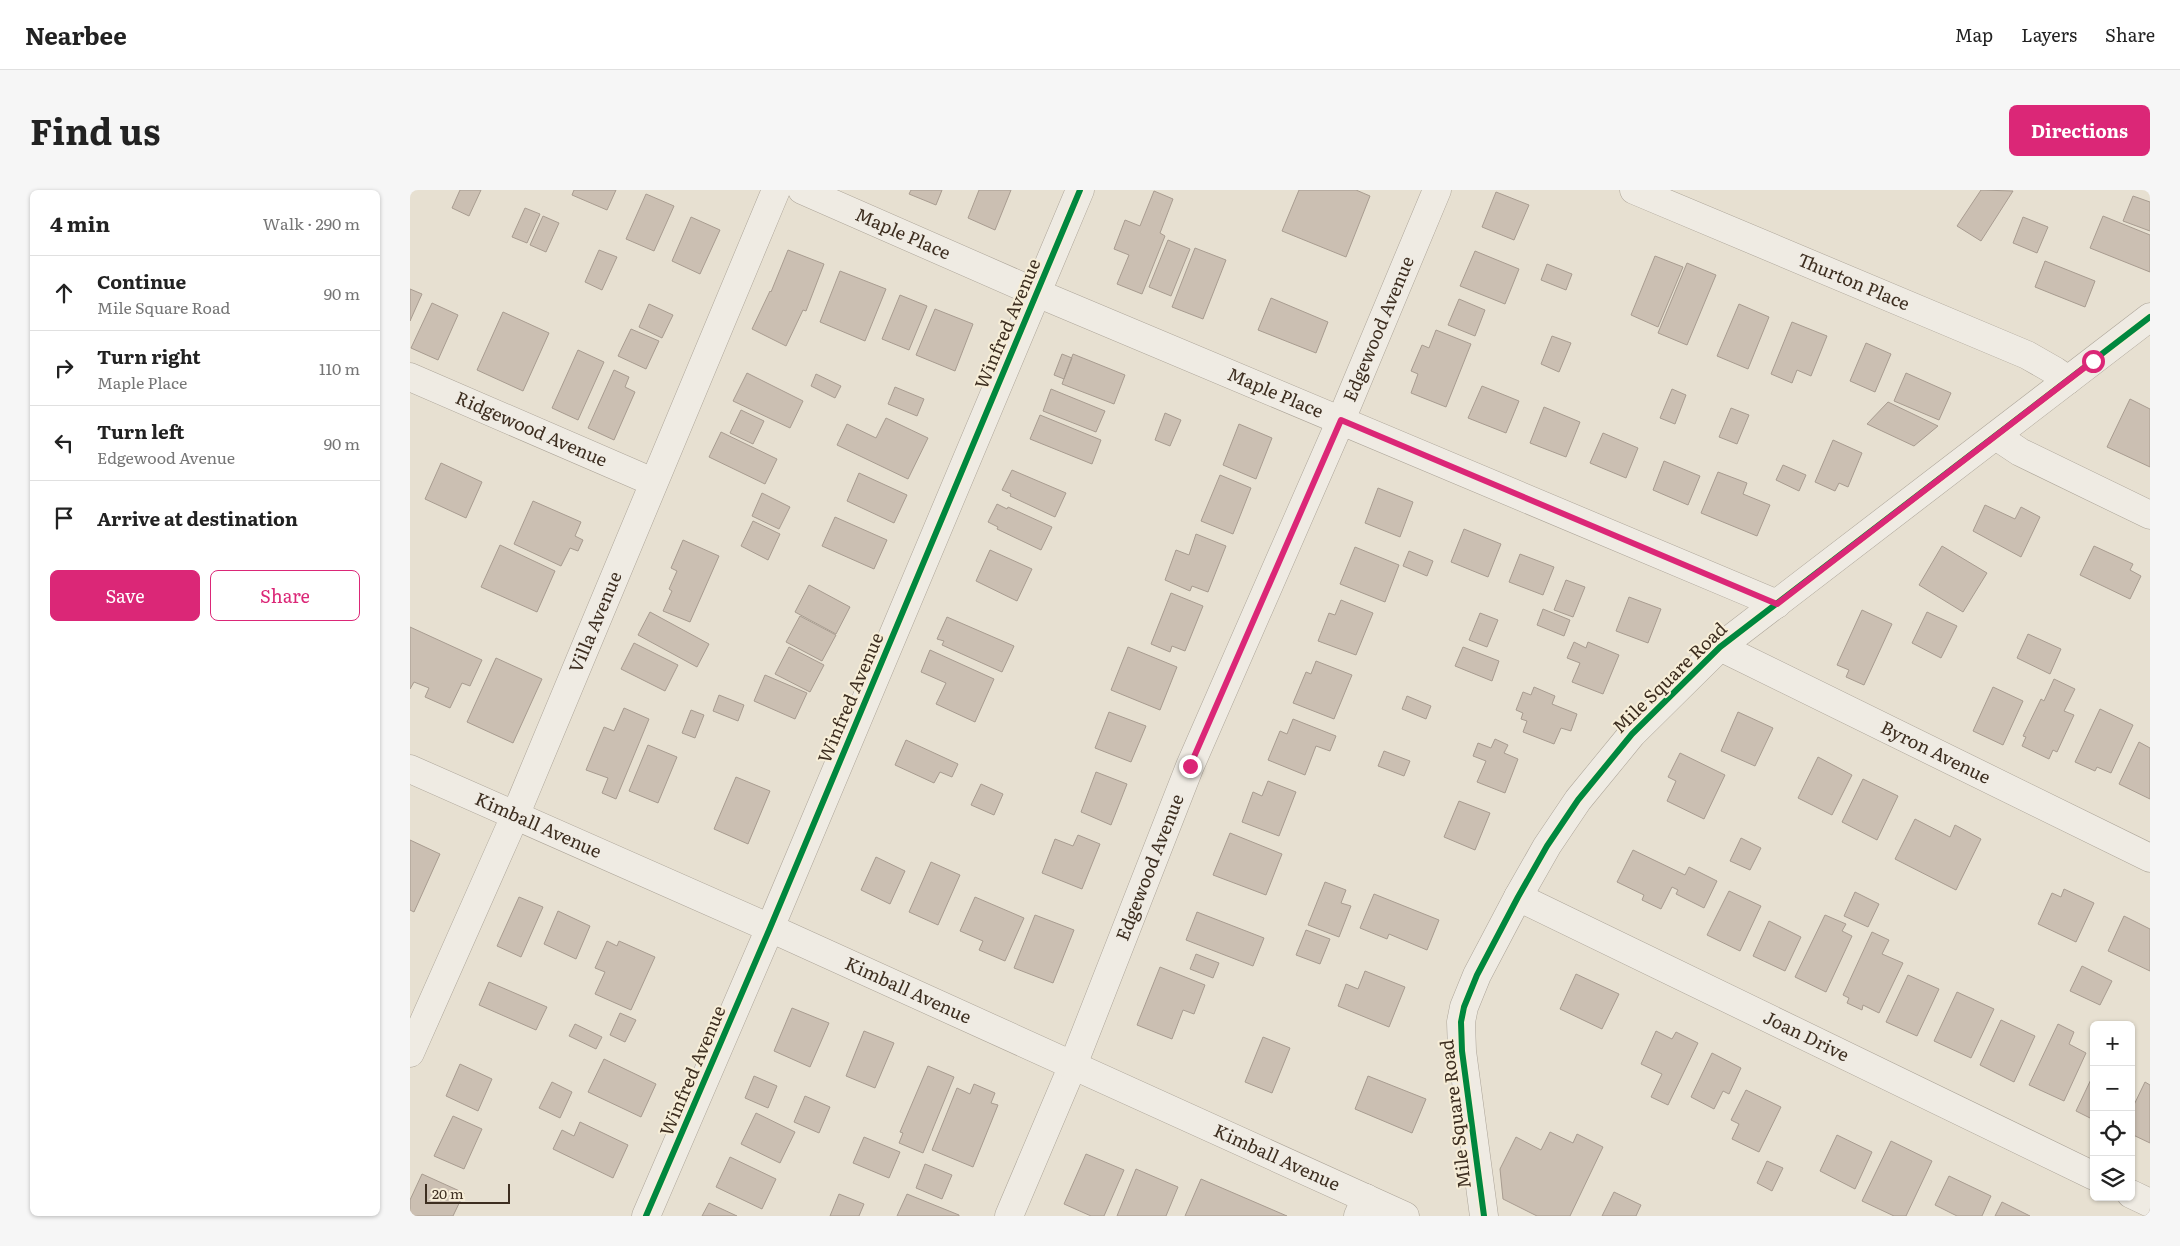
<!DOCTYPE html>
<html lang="en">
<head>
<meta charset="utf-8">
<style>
  :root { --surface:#fff; --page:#f6f6f6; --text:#222; --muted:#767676; --line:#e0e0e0; --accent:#db2777 }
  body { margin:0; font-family:Literata,serif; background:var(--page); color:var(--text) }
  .controls { position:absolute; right:15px; bottom:15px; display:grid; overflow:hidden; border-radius:8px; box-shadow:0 1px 4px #0004 }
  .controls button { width:45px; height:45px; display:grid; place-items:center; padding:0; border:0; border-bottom:1px solid var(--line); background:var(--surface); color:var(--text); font:25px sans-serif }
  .scale { position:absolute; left:15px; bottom:12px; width:85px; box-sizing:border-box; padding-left:5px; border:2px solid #3d2e20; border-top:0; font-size:14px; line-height:18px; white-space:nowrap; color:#3d2e20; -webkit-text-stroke:4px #f7eed8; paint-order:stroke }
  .stop { position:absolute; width:15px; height:15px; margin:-11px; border:4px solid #db2777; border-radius:50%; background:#fff }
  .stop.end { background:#db2777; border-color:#fff; box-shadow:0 1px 5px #0008 }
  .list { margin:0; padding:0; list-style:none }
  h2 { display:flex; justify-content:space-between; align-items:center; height:65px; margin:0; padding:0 20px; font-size:21px }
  h2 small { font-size:16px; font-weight:400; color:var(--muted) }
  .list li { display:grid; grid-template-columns:32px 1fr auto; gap:15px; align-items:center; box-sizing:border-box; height:75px; padding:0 20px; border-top:1px solid var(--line) }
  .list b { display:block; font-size:19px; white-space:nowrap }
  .list p { margin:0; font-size:16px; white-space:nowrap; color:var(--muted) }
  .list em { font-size:16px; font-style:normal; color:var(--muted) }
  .actions { display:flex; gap:10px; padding:15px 20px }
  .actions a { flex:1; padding:11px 0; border:1px solid var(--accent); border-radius:8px; text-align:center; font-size:18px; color:var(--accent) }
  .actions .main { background:var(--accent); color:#fff }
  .icon { flex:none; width:28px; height:28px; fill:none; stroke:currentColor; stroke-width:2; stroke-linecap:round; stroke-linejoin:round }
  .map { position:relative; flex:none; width:1740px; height:1026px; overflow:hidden; border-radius:8px }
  header { display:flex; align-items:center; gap:30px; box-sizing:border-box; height:70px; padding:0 25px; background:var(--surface); border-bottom:1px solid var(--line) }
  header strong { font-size:24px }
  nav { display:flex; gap:28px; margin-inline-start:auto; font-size:18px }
  .intro { display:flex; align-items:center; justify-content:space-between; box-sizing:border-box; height:120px; padding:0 30px }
  h1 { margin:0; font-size:35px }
  .button { padding:12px 22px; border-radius:8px; background:var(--accent); color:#fff; font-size:18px; font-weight:700 }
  main { display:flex; gap:30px; padding:0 30px }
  aside { flex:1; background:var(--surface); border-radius:8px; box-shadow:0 1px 4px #0004 }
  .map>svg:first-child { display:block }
</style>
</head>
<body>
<header>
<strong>Nearbee</strong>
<nav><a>Map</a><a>Layers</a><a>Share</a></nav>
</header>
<div class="intro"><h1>Find us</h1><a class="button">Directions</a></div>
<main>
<aside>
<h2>4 min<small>Walk · 290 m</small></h2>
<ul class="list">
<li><svg class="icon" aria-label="ahead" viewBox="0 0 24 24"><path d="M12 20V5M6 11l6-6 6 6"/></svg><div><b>Continue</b><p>Mile Square Road</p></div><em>90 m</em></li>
<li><svg class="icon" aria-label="right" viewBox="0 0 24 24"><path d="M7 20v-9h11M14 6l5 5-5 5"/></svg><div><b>Turn right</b><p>Maple Place</p></div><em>110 m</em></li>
<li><svg class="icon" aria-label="left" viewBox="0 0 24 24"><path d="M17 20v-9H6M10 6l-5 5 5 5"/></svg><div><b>Turn left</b><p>Edgewood Avenue</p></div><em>90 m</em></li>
<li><svg class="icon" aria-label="arrive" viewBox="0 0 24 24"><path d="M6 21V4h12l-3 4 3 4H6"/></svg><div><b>Arrive at destination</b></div></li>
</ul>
<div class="actions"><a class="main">Save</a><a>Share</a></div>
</aside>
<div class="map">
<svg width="1740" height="1026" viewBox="0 0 1740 1026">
  <rect width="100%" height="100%" fill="#e7e0d1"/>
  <!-- building -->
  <path fill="#cbbfb2" stroke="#a89c90" d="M50 0H71L59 26 42 18Z
    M164 0H206L197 20 162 5Z
    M501 0H532L526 15 499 4Z
    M569 0H601L585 40 558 28Z
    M889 0H946L960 6 936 67 872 41Z
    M1571 0 1603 1 1571 51 1547 36Z
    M744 1 763 9 750 43 755 46 732 104 707 94 719 65 704 59 715 30 730 36Z
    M1086 2 1119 15 1104 50 1072 37Z
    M236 4 264 16 244 61 216 49Z
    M1723 6 1740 12V41L1713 31Z
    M115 18 130 24 117 53 102 47Z
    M133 26 149 33 136 62 120 55Z
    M1693 26 1740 45V82L1680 58Z
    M281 27 310 40 290 84 262 71Z
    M1613 27 1638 37 1627 63 1603 53Z
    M758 50 780 59 761 106 739 97Z
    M785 58 816 70 793 129 762 117Z
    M189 60 207 67 192 100 175 92Z
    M378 60 414 74 396 121 393 120 376 156 342 139 360 101 361 102Z
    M1065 61 1109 79 1095 114 1050 96Z
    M1245 66 1273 77 1248 137 1221 125Z
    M1635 71 1685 91 1675 117 1625 97Z
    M1277 73 1306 85 1277 155 1248 143Z
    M1137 74 1162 84 1156 100 1131 90Z
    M430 81 476 99 455 151 410 132Z
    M0 99 12 104 0 131Z
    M490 105 517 116 499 160 472 149Z
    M861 108 918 132 906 163 848 140Z
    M1049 109 1075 120 1065 146 1038 135Z
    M22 113 48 125 28 170 1 158Z
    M239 114 263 125 252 148 229 137Z
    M1329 114 1359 127 1338 179 1307 166Z
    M525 119 563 134 545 181 506 165Z
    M93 122 139 143 113 201 67 180Z
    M1382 132 1417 146 1401 186 1387 180 1382 193 1361 184Z
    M221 139 249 151 236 179 208 166Z
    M1026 140 1061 154 1036 217 1001 203 1008 184 1001 181 1012 155 1019 158Z
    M1142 146 1161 153 1149 182 1131 174Z
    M1456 153 1481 164 1465 202 1440 191Z
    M168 160 194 172 168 230 142 218Z
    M652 164 662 168 654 189 644 185Z
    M663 164 715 185 704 214 652 194Z
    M204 180 219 187 215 197 225 202 204 250 178 238Z
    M337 183 393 211 380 238 323 211Z
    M1496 183 1541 203 1529 230 1484 211Z
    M406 184 431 196 425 208 401 196Z
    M1072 196 1109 211 1096 243 1058 228Z
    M485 197 514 209 507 226 478 214Z
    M641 199 695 221 686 242 633 221Z
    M1262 199 1276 205 1265 234 1250 228Z
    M1720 209 1740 219V277L1697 257Z
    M1478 212 1528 236 1504 256 1457 234Z
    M1134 217 1170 232 1156 267 1120 253Z
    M1321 218 1339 225 1327 254 1309 247Z
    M331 220 354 231 343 254 320 243Z
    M755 223 771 230 760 256 745 250Z
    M630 225 691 250 682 274 620 249Z
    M476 228 518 248 498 289 427 255 437 234 466 248Z
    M829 234 862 248 846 289 813 275Z
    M311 242 367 269 355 294 299 267Z
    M1193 243 1228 258 1216 288 1180 273Z
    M1423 250 1452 263 1438 297 1429 293 1425 301 1405 292Z
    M1254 271 1290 286 1278 315 1243 300Z
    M31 273 72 292 56 328 15 309Z
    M1373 275 1396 285 1389 301 1366 290Z
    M602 280 656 303 645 327 600 306 601 304 592 300Z
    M1308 282 1337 293 1333 304 1360 315 1347 346 1291 323Z
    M449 283 497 305 484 333 437 311Z
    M810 285 841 298 823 344 791 331Z
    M968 298 1003 312 990 347 955 333Z
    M352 303 380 317 369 339 342 326Z
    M123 311 171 332 165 346 173 350 168 361 160 358 151 376 104 354Z
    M587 314 597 319 598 317 642 337 631 360 587 339 588 337 578 332Z
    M1575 315 1605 329 1611 317 1630 327 1611 367 1563 341Z
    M425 327 477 350 464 379 412 356Z
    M343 331 370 344 358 370 331 356Z
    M1054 339 1091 354 1078 387 1041 372Z
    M786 344 816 356 798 402 782 396 780 401 755 390 766 360 779 365Z
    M273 350 309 366 280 432 253 421 262 401 259 399 267 381 261 378Z
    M90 355 145 381 127 422 71 397Z
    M1532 356 1577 383 1553 422 1509 395Z
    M1684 356 1723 374 1720 380 1731 386 1720 409 1670 385Z
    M945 357 989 375 975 412 930 394Z
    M580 360 622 379 607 411 566 391Z
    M999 361 1023 371 1017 386 993 376Z
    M1110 364 1144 377 1133 405 1099 392Z
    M1156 390 1175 397 1163 427 1144 420Z
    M399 395 440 417 426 444 385 422Z
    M761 403 793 416 775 461 762 456 760 462 741 454Z
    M1219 407 1251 419 1238 453 1206 441Z
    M931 410 963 423 946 465 908 451 919 423 925 425Z
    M1133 419 1160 430 1154 446 1127 435Z
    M1452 420 1482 434 1454 495 1436 487 1439 480 1427 475Z
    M240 422 299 454 287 477 228 445Z
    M1517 422 1547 436 1531 468 1502 453Z
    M1070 423 1088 430 1077 457 1059 450Z
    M390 426 426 445 412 471 376 452Z
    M537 427 604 456 592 482 532 455 534 451 527 449Z
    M0 437 72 470 60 496 52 493 40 518 15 507 19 498 4 492 0 499Z
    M1618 444 1651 459 1640 484 1607 468Z
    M1164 452 1176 458 1178 452 1209 465 1193 504 1162 492 1170 473 1157 468Z
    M224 453 268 475 255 501 211 479Z
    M379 457 414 475 400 502 365 484Z
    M718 457 767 477 750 520 701 500Z
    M1053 457 1089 471 1082 491 1045 476Z
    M520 460 584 489 565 532 526 514 536 493 511 482Z
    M86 468 132 489 103 553 57 532Z
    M906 471 942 485 924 529 883 513 896 482 901 484Z
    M355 485 397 503 385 529 344 511Z
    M1644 489 1665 499 1654 521 1664 525 1647 562 1643 560 1639 569 1612 556 1616 547 1613 546 1631 509 1634 511Z
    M1124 497 1145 506 1142 514 1167 524 1161 541 1151 538 1144 554 1113 542 1117 531 1111 529 1113 523 1106 520 1113 502 1121 505Z
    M1583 497 1613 511 1593 555 1563 541Z
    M309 505 334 515 328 531 303 521Z
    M997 506 1021 516 1016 529 992 519Z
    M214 518 239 529 206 609 192 603 198 588 176 580 194 537 204 541Z
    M1690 519 1723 535 1701 583 1687 577 1685 581 1665 572Z
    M281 520 294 525 285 548 272 543Z
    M699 522 736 536 721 572 685 558Z
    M1328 522 1363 538 1345 576 1311 561Z
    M883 529 926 546 920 561 906 556 895 585 858 570 870 541 877 544Z
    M1085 549 1098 555 1094 563 1108 569 1095 603 1067 592 1076 571 1063 566 1068 553 1081 558Z
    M496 550 548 574 542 587 530 582 524 593 485 575Z
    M1729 552 1740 558V609L1709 594Z
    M238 555 267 567 248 613 219 601Z
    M974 561 1000 571 994 586 968 576Z
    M1270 563 1315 585 1294 629 1257 611 1266 591 1258 587Z
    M1408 567 1442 585 1422 625 1388 608Z
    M686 582 717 594 701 635 671 622Z
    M326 587 360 601 338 654 304 639Z
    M1453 589 1488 606 1467 650 1432 632Z
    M858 591 886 602 869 646 832 632 843 602 852 606Z
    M571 594 593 604 584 625 561 615Z
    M1049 611 1080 623 1065 660 1034 647Z
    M1505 629 1540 647 1545 635 1571 649 1546 700 1485 669Z
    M820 643 872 664 856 705 803 685Z
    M668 645 690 654 672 699 632 683 645 649 663 656Z
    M1331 648 1351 658 1340 680 1320 671Z
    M0 650 30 664 4 722 0 720Z
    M1223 660 1275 685 1279 677 1307 691 1294 718 1266 704 1268 700 1262 697 1251 719 1232 710 1234 705 1207 692Z
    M466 667 495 681 480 714 451 700Z
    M521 672 550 685 528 735 499 722Z
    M915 692 936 700 931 713 941 716 929 747 898 735Z
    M1654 699 1684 713 1666 752 1628 734 1642 703 1651 707Z
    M1319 701 1351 716 1330 761 1297 745Z
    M1445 702 1469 714 1458 737 1434 726Z
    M964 704 1029 730 1017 760 979 744 977 749 950 738Z
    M109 707 133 717 111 767 87 756Z
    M565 707 614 728 595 771 569 760 573 751 550 741Z
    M148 721 180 736 166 769 134 754Z
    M787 722 854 748 843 776 776 750Z
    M625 725 664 740 643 793 604 778Z
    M1415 725 1436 734 1432 741 1442 746 1416 802 1385 787Z
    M1714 726 1740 739V781L1698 761Z
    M1359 731 1391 747 1375 781 1343 766Z
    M896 740 920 749 910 774 886 765Z
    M1462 742 1479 750 1472 764 1493 773 1469 823 1453 815 1452 820 1437 813 1439 808 1433 805Z
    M197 751 207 756 209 751 245 767 221 820 185 804 195 782 185 778Z
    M786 764 809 773 803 788 780 779Z
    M1672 776 1702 791 1690 815 1660 801Z
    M750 777 795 795 784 824 773 820 762 849 727 835Z
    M955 781 995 797 979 837 928 816 936 794 948 799Z
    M1166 784 1209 804 1192 839 1150 819Z
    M1498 785 1529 799 1507 846 1476 832Z
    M79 792 137 817 126 840 69 815Z
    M1547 802 1584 819 1561 868 1524 851Z
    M382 818 419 833 400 877 364 861Z
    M210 823 226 830 215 852 200 845Z
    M1591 830 1625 846 1604 892 1570 875Z
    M165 834 192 847 186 859 159 846Z
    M1648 834 1664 842 1659 854 1676 863 1654 911 1619 895Z
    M454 841 484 853 465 898 436 886Z
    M1246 841 1262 849 1266 842 1288 853 1258 915 1241 907 1252 884 1231 874Z
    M853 847 880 858 862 903 835 892Z
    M1302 863 1331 878 1319 904 1313 901 1304 919 1281 907Z
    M194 869 246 894 231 927 178 902Z
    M50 874 82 889 68 921 36 906Z
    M518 876 544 887 513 963 489 953 493 943 490 942Z
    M1684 883V930L1666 921Z
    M344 886 367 896 358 918 335 908Z
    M958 886 1016 909 1002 943 945 919Z
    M142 892 162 902 150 928 129 918Z
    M1735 892 1740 895V953L1721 944V921Z
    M564 894 585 903 581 913 588 915 563 977 522 960 547 898 560 904Z
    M1336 900 1371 917 1349 962 1322 949 1329 934 1321 930Z
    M395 906 420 917 409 943 384 932Z
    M346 923 385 942 370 973 331 954Z
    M43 926 72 939 54 979 24 966Z
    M170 932 218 955 203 988 143 959 152 940 164 946Z
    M1140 942 1163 953 1167 944 1193 957 1160 1026H1127L1093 1009 1090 979 1106 947 1131 960Z
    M1427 945 1462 962 1445 999 1410 981Z
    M454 947 490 962 479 988 443 973Z
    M1481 951 1522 971 1496 1026H1484L1452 1011Z
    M676 964 714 980 694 1026H681L654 1014Z
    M320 967 366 989 352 1019 306 997Z
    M1357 971 1373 978 1362 1001 1347 993Z
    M515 974 542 985 532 1009 506 998Z
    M726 979 768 997 756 1026H707Z
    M12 984 54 1003 43 1026H0V1010Z
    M1539 986 1581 1006 1572 1026H1547L1525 1015Z
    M791 989 877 1026H775Z
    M1204 1002 1231 1015 1226 1026H1192Z
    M429 1004 454 1014 449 1026H420Z
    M497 1004 549 1025V1026H487Z
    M1592 1012 1620 1026H1585Z
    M299 1013 327 1026H292Z"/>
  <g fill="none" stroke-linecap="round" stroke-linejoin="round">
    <defs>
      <g id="minor">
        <path id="s1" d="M392 0 627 103 1367 414"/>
        <path id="s2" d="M1224 0 1617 165 1645 181 1658 190"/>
        <path id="s3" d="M0 187 243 292"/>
        <path d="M1586 246 1610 262 1740 325"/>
        <path id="s4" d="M1310 457 1740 668"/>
        <path id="s5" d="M1108 707 1684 986"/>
        <path id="s6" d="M0 863 105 626 366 0"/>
        <path d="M1721 1004 1740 1013"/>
        <path d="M236 1026 360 738 670 0"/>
        <path id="s7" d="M599 1026 663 875 780 576 931 230 1027 0"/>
        <path d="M948 1026 956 1008"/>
      </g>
      <g id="tertiary">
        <path id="s8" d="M0 579 360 738 995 1026"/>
        <path d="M1074 1026 1052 861 1051 832 1054 817 1067 785 1108 707 1137 656 1168 610 1222 544 1310 457 1740 127"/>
      </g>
    </defs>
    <!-- minor casing -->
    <use href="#minor" stroke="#ada599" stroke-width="29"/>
    <!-- tertiary casing -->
    <use href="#tertiary" stroke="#ada599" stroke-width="29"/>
    <!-- minor -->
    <use href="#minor" stroke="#efebe3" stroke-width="28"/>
    <!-- tertiary -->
    <use href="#tertiary" stroke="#efebe3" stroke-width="28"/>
    <defs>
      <path id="cycleway" d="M236 1026 360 738 670 0
        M1074 1026 1052 861 1051 832 1054 817 1067 785 1108 707 1137 656 1168 610 1222 544 1310 457 1740 127"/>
    </defs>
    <!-- cycleway casing -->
    <use href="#cycleway" stroke="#f7eed8" stroke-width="9"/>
    <!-- cycleway -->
    <use href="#cycleway" stroke="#00873e" stroke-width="6"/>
  </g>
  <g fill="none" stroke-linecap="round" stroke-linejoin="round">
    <!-- route -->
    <path stroke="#db2777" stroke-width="6" d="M780 576 931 230 1367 414 1683 171"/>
  </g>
  <g text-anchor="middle" stroke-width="4" stroke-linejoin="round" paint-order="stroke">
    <!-- street labels -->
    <g font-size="18" fill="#3d2e20" stroke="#f7eed8">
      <text dy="6" stroke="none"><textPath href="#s1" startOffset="110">Maple Place</textPath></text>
      <text dy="6" stroke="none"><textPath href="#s2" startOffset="238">Thurton Place</textPath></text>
      <text transform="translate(598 134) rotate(-67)" y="6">Winfred Avenue</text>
      <text dy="6" stroke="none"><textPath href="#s7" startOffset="961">Edgewood Avenue</textPath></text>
      <text dy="6" stroke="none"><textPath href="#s1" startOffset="515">Maple Place</textPath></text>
      <text dy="6" stroke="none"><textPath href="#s3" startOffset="132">Ridgewood Avenue</textPath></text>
      <text dy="6" stroke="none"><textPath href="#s6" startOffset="469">Villa Avenue</textPath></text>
      <text transform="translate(1260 488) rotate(-44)" y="6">Mile Square Road</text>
      <text transform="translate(441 508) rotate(-67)" y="6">Winfred Avenue</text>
      <text dy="6" stroke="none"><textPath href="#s4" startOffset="240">Byron Avenue</textPath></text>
      <text dy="6" stroke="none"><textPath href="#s8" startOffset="140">Kimball Avenue</textPath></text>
      <text dy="6" stroke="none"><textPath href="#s7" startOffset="376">Edgewood Avenue</textPath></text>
      <text dy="6" stroke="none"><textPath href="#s8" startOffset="545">Kimball Avenue</textPath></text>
      <text dy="6" stroke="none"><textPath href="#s5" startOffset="320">Joan Drive</textPath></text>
      <text transform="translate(283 881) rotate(-67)" y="6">Winfred Avenue</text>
      <text transform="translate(1046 924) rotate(-97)" y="6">Mile Square Road</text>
      <text dy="6" stroke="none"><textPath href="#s8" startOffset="950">Kimball Avenue</textPath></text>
    </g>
  </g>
</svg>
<div class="controls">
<button>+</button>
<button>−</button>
<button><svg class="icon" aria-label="locate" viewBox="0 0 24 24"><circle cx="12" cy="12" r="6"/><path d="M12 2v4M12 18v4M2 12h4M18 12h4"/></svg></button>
<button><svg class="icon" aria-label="layers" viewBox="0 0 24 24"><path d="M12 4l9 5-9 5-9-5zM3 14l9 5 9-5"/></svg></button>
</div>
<div class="scale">20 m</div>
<div class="stop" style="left:1683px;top:171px"></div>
<div class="stop end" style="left:780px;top:576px"></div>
</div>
</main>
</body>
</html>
